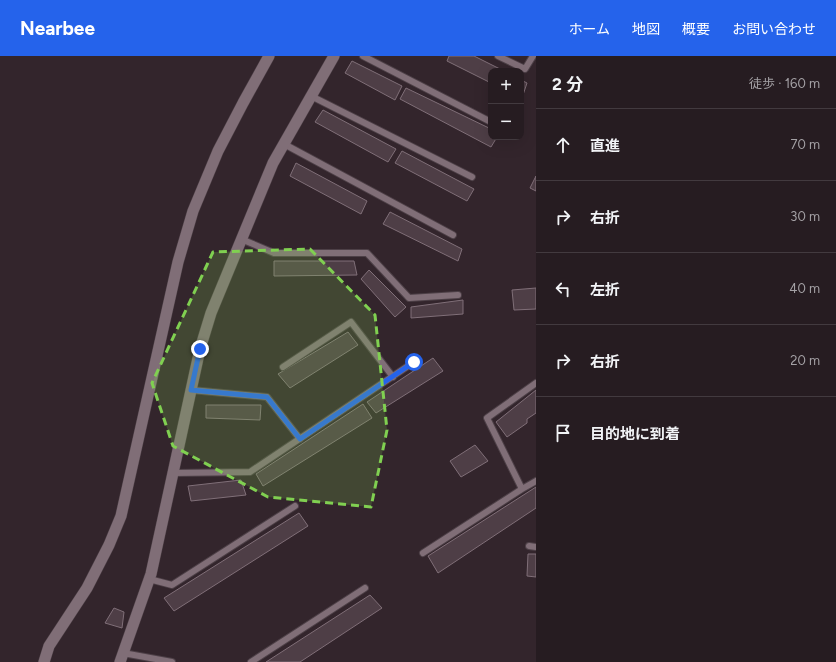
<!DOCTYPE html>
<html lang="ja">
<head>
<meta charset="utf-8">
<style>
  :root { --surface:#261c21; --page:#2e252a; --text:#f1f3f6; --muted:#a4a1a5; --line:#423a3f; --accent:#2563eb }
  body { margin:0; font-family:Figtree,"Noto Sans JP",sans-serif; background:var(--page); color:var(--text) }
  .controls { position:absolute; right:12px; top:12px; display:grid; overflow:hidden; border-radius:8px; box-shadow:0 4px 16px #0002 }
  .controls button { width:36px; height:36px; display:grid; place-items:center; padding:0; border:0; border-bottom:1px solid var(--line); background:var(--surface); color:var(--text); font:20px sans-serif }
  .stop { position:absolute; width:12px; height:12px; margin:-9px; border:3px solid #2563eb; border-radius:50%; background:#fff }
  .stop.end { background:#2563eb; border-color:#fff; box-shadow:0 1px 4px #0008 }
  .list { margin:0; padding:0; list-style:none }
  h2 { display:flex; justify-content:space-between; align-items:center; height:52px; margin:0; padding:0 16px; font-size:17px }
  h2 small { font-size:13px; font-weight:400; color:var(--muted) }
  .list li { display:grid; grid-template-columns:26px 1fr auto; gap:12px; align-items:center; box-sizing:border-box; height:72px; padding:0 16px; border-top:1px solid var(--line) }
  .list b { display:block; font-size:15px; white-space:nowrap }
  .list em { font-size:13px; font-style:normal; color:var(--muted) }
  .icon { flex:none; width:22px; height:22px; fill:none; stroke:currentColor; stroke-width:2; stroke-linecap:round; stroke-linejoin:round }
  .map { position:relative; flex:none; width:536px; height:606px; overflow:hidden }
  header { display:flex; align-items:center; gap:24px; box-sizing:border-box; height:56px; padding:0 20px; background:var(--accent); color:#fff }
  header strong { font-size:19px }
  nav { display:flex; gap:22px; margin-inline-start:auto; font-size:14px }
  main { display:flex }
  aside { flex:1; background:var(--surface) }
  .map>svg:first-child { display:block }
</style>
</head>
<body>
<header>
<strong>Nearbee</strong>
<nav><a>ホーム</a><a>地図</a><a>概要</a><a>お問い合わせ</a></nav>
</header>
<main>
<div class="map">
<svg width="536" height="606" viewBox="0 0 536 606">
  <rect width="100%" height="100%" fill="#33252c"/>
  <!-- building -->
  <path fill="#4e3e46" stroke="#806f78" d="M449 0H474L504 15H491V27L447 5Z
    M352 5 402 30 395 44 345 17Z
    M521 24 527 27 522 42 521 41Z
    M406 32 491 73V81H497L491 91 400 43Z
    M323 54 396 93 388 106 315 66Z
    M402 95 474 133 467 145 395 107Z
    M296 107 367 145 361 158 290 120Z
    M536 120V135L530 132Z
    M390 156 462 193 458 205 383 168Z
    M274 205H354L357 219 274 220Z
    M369 214 406 251 395 261 361 223Z
    M536 232V253L514 254 512 234Z
    M463 244V258L411 262V251Z
    M348 276 358 289 290 332 278 318Z
    M433 302 443 315 376 357 367 346Z
    M536 334V357L527 363V367L507 381 496 366Z
    M363 348 372 362 263 430 256 418Z
    M206 349H261L260 364 206 362Z
    M475 389 488 405 461 421 450 405Z
    M241 424 246 439 191 445 188 430Z
    M536 431V452L438 517 428 500Z
    M299 457 308 470 174 555 164 542Z
    M528 498H536V521L527 520Z
    M370 539 382 552 300 606H266Z
    M114 552 124 556 122 572 105 567Z"/>
  <g fill="none" stroke-linecap="round" stroke-linejoin="round">
    <defs>
      <path id="service" d="M363 0 491 66
        M498 0 525 13 533 0
        M311 40 472 121
        M284 88 453 179
        M241 183 274 197H367L409 242 458 239
        M283 311 351 266 393 321
        M536 327 487 362 522 433 536 425
        M191 334 267 341 300 383
        M173 417 250 416 414 306
        M529 490 536 491
        M423 497 522 433
        M149 523 172 529 295 450
        M123 597 172 606
        M251 606 365 532"/>
      <path id="minor" d="M44 606 49 590 87 532 109 489 121 460 178 206 193 155 218 95 243 47 269 0"/>
      <path id="tertiary" d="M120 606 151 518 200 293 211 257 273 107 334 0"/>
    </defs>
    <!-- service casing -->
    <use href="#service" stroke="#4d4047" stroke-width="8"/>
    <!-- minor casing -->
    <use href="#minor" stroke="#4d4047" stroke-width="12"/>
    <!-- tertiary casing -->
    <use href="#tertiary" stroke="#4d4047" stroke-width="12"/>
    <!-- service -->
    <use href="#service" stroke="#806e77" stroke-width="6"/>
    <!-- minor -->
    <use href="#minor" stroke="#806e77" stroke-width="11"/>
    <!-- tertiary -->
    <use href="#tertiary" stroke="#806e77" stroke-width="11"/>
  </g>
  <g fill="none" stroke-linecap="round" stroke-linejoin="round">
    <!-- route -->
    <path stroke="#2563eb" stroke-width="5" d="M200 293 191 334 267 341 300 383 414 306"/>
  </g>
  <!-- marked area -->
  <path fill="#80d051" fill-opacity="0.2" stroke="#80d051" stroke-width="3" stroke-dasharray="8 5" stroke-linejoin="round" d="M310 193 375 259 387 374 371 451 268 441 173 390 152 327 213 196Z"/>
</svg>
<div class="controls">
<button>+</button>
<button>−</button>
</div>
<div class="stop" style="left:414px;top:306px"></div>
<div class="stop end" style="left:200px;top:293px"></div>
</div>
<aside>
<h2>2 分<small>徒歩 · 160 m</small></h2>
<ul class="list">
<li><svg class="icon" aria-label="ahead" viewBox="0 0 24 24"><path d="M12 20V5M6 11l6-6 6 6"/></svg><div><b>直進</b></div><em>70 m</em></li>
<li><svg class="icon" aria-label="right" viewBox="0 0 24 24"><path d="M7 20v-9h11M14 6l5 5-5 5"/></svg><div><b>右折</b></div><em>30 m</em></li>
<li><svg class="icon" aria-label="left" viewBox="0 0 24 24"><path d="M17 20v-9H6M10 6l-5 5 5 5"/></svg><div><b>左折</b></div><em>40 m</em></li>
<li><svg class="icon" aria-label="right" viewBox="0 0 24 24"><path d="M7 20v-9h11M14 6l5 5-5 5"/></svg><div><b>右折</b></div><em>20 m</em></li>
<li><svg class="icon" aria-label="arrive" viewBox="0 0 24 24"><path d="M6 21V4h12l-3 4 3 4H6"/></svg><div><b>目的地に到着</b></div></li>
</ul>
</aside>
</main>
</body>
</html>
